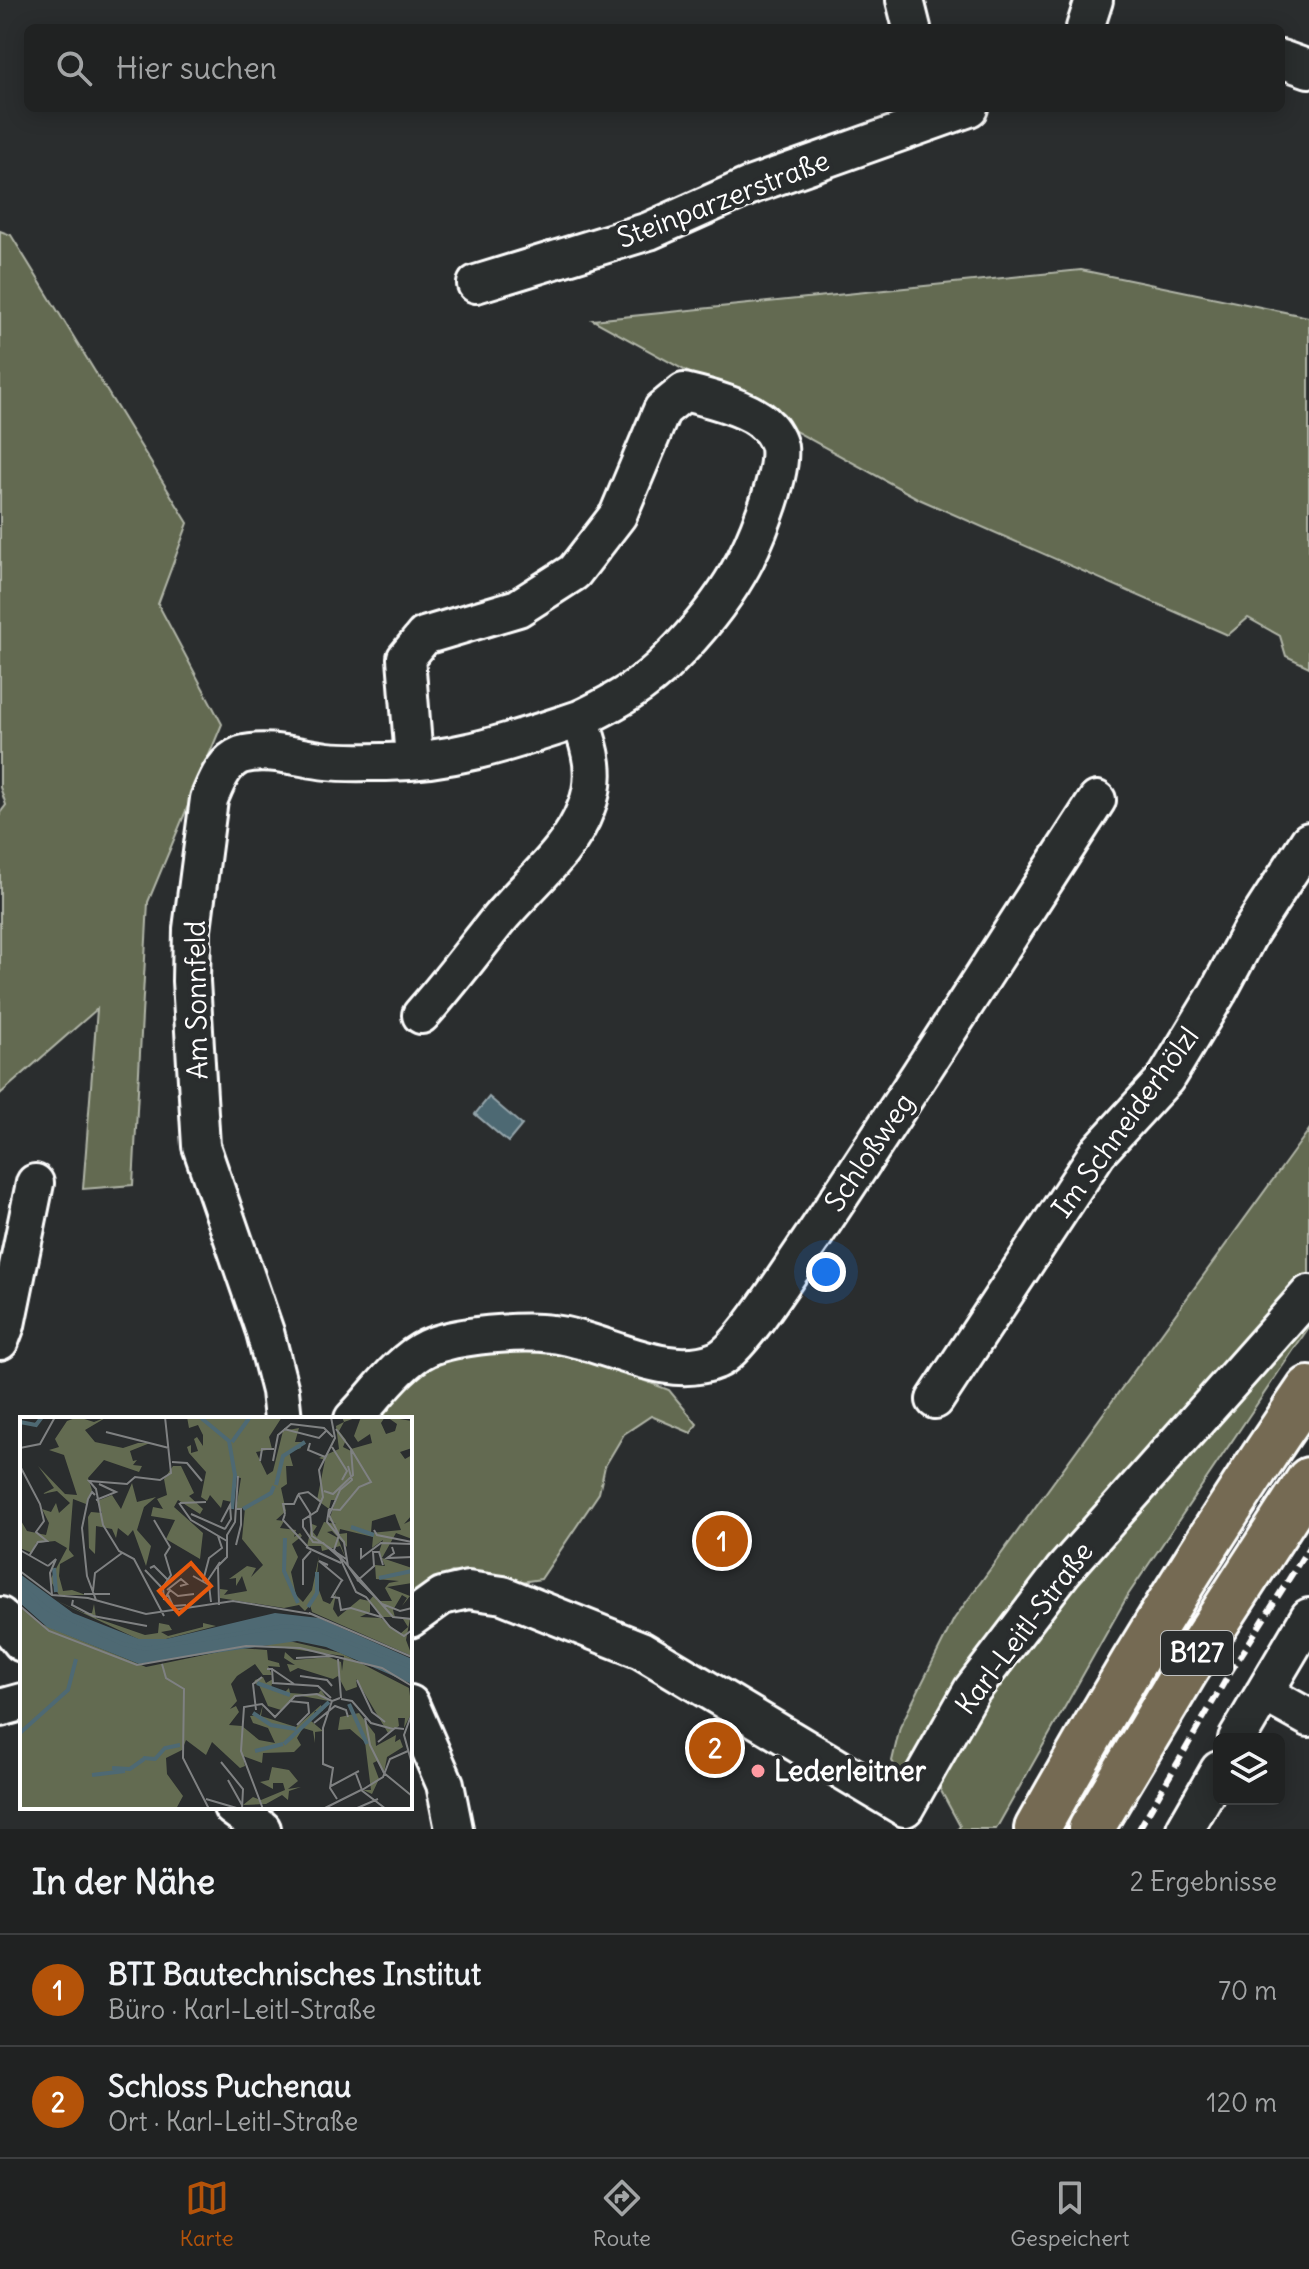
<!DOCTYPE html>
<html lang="de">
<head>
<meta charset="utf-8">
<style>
  :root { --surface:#202222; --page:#2d2f2f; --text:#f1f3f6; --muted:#a2a4a5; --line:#3d3f40; --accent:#b45309 }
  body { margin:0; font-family:Delius,sans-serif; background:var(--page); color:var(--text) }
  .controls { position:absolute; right:24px; bottom:24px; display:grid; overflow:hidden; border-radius:12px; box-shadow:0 4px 20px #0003 }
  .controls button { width:72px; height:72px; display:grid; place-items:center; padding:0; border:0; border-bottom:2px solid var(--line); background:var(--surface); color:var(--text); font:40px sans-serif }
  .you { position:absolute; left:826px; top:1272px; width:28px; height:28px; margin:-20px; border:6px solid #fff; border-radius:50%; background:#1a73e8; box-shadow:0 0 0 12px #1a73e833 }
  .badge { display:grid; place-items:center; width:52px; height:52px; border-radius:50%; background:var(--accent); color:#fff; font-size:26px; font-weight:700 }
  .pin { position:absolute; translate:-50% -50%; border:4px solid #fff; box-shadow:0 2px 8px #0006 }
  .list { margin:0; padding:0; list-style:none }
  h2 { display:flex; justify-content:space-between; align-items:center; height:104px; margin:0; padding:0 32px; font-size:34px }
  h2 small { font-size:26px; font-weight:400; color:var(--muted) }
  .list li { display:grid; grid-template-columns:52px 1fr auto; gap:24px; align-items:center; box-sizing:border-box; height:112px; padding:0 32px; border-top:2px solid var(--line) }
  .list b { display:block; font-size:30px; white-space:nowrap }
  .list p { margin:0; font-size:26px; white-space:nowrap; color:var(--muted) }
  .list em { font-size:26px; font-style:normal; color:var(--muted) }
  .icon { flex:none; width:44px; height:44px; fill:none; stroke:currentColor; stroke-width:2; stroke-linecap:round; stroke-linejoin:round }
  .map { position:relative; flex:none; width:1309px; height:1829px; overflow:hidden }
  .search { position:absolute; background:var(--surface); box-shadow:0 4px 20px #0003; left:24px; right:24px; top:24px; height:88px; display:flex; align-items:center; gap:20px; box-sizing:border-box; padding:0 28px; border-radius:12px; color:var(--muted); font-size:30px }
  .sheet { height:328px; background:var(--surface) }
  nav { display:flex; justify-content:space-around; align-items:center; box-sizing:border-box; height:112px; border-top:2px solid var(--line); background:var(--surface); font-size:22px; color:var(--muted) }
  nav a { display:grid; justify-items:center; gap:4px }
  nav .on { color:var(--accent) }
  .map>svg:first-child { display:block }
</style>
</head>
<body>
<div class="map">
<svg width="1309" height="1829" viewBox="0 0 1309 1829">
  <rect width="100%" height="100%" fill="#2a2d2e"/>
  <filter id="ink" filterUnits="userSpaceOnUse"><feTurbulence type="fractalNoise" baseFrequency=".0125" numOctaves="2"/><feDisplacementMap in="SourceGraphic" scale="16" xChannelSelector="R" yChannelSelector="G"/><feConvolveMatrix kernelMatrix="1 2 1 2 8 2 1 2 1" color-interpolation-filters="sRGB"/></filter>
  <g filter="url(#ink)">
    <!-- green -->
    <path fill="#636b51" stroke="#b1b5a8" stroke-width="2" d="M0 231 11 235 188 523 158 604 222 724 148 902 133 1185 83 1189 97 1009 0 1094V813L6 805 0 787Z
      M1081 270 1309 317V667L1286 656 1280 636 1248 618 1228 635 919 499 593 320Z
      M1309 1130V1327L1128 1595 996 1829H958L960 1826 940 1789 908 1786 892 1761 900 1727 954 1619Z
      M562 1350 669 1390 697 1424 691 1433 651 1416 624 1434 605 1466 599 1493 541 1579 514 1583 452 1572 410 1596V1419H367L432 1362 457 1355Z"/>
    <!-- water -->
    <path fill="#4e6973" stroke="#95a5ab" stroke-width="2" d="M489 1097 522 1125 508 1142 475 1114Z"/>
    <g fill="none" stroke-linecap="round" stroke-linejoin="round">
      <defs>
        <path id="minor" d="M905 0 912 28
          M1085 28 1094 0
          M1281 59 1309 69
          M476 284 649 231 752 185 969 108
          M414 759 406 658 424 636 518 608 574 572 618 515 662 410 684 392C705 397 753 409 767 426 772 430 778 441 779 447 783 476 753 548 738 573 720 604 695 634 670 659 643 687 615 702 580 719
          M0 1341 6 1325 35 1183
          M935 1400 1098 1152 1166 1078 1218 992 1249 934 1309 841
          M283 1419 280 1391 265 1332 201 1146 191 981 192 929 209 799C216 783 223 762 241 755 267 747 300 758 327 761 345 763 364 762 382 762 451 763 515 740 580 719 591 749 599 777 586 808 570 852 528 884 499 919 473 951 449 984 421 1015
          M353 1419C374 1398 399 1361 427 1348 455 1335 522 1330 552 1334 603 1339 665 1382 717 1360 741 1350 795 1262 813 1237 910 1092 1002 946 1097 800
          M0 1616 22 1643
          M410 1619 442 1596 468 1590 503 1595 641 1650 905 1808 972 1690 1063 1571 1309 1294
          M1264 1693 1309 1718
          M410 1704 445 1784 454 1829
          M0 1708 22 1702
          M1237 1739 1309 1617
          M232 1807 262 1829
          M1185 1829 1219 1770"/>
        <path id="major" d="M1037 1829C1121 1678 1211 1532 1309 1389
          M1091 1829 1186 1670 1309 1480"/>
      </defs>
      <!-- minor casing -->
      <use href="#minor" stroke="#fff" stroke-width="42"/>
      <!-- major casing -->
      <use href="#major" stroke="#fff" stroke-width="50"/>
      <!-- minor -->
      <use href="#minor" stroke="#2a2d2e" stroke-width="36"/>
      <!-- major -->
      <use href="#major" stroke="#746b52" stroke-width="44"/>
      <!-- rail -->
      <path stroke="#fff" stroke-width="6" stroke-dasharray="12 6" stroke-linecap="butt" d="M1139 1829 1228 1676 1309 1547"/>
    </g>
  </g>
  <!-- markers -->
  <circle fill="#ff9aa2" stroke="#2a2d2e" stroke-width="3" cx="758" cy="1771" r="8"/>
  <g text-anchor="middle" stroke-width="8" stroke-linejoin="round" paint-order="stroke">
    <!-- shield labels -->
    <rect fill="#2a2d2e" stroke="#bfc0c0" stroke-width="2" x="1161" y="1631" width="72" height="44" rx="6"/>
    <g font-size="26" font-weight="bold" fill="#fff">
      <text x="1197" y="1662">B127</text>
    </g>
    <!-- street labels -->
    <g font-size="28" fill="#fff" stroke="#2a2d2e">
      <text transform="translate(723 199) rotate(-21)" y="10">Steinparzerstraße</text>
      <text transform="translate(196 1000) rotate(-91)" y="10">Am Sonnfeld</text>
      <text transform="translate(1125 1122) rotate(-54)" y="10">Im Schneiderhölzl</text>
      <text transform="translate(869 1152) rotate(-56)" y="10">Schloßweg</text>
      <text transform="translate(1024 1628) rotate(-53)" y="10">Karl-Leitl-Straße</text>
    </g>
    <!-- poi labels -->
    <g font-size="28" font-weight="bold" fill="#fff" stroke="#2a2d2e" text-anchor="start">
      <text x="774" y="1781">Lederleitner</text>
    </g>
  </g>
  <!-- overview -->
  <g transform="translate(20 1417)">
    <rect width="392" height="392" fill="#2a2d2e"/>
    <path d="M58 0 74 5 87 0 65 13 75 25 103 31 118 26H130L110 34 113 44 117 43 113 48 122 49 119 55 84 43 68 61 72 73 66 87 53 82 49 133 54 139 40 147 39 159 43 174 52 173 66 178H39L30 163 47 131 35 124 16 126 12 136 0 131V102L7 114 26 118 29 106 22 92 31 95 36 86 39 96 50 86 37 74 22 77 34 71 18 49 45 77 57 78 44 38 29 33 39 30 35 22 47 4ZM167 0H262L249 20 252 32 236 35 247 58 253 54 263 14 279 11 275 25H285L288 19 285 25 280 29 281 31 269 35 273 49H266L267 67 261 71 266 94 256 103 264 104 260 111 276 113 274 120 280 116 282 119 272 127 278 140 271 155 276 178 283 185 292 173 299 139 296 165 303 184 310 187 316 177 313 192 318 200 340 182 349 184 354 178 358 184H372L365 171 369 166 379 164 356 162 355 148 365 149 359 135 363 123 352 131 353 120 320 112 319 117 327 116V130L312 114 307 115 318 121 326 142 320 129 302 134 301 129H287L292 107 297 109 293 115 297 120 304 105 316 107 309 103 316 83H311L309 92 297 83 305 43 299 41 319 32 316 9 324 5 322 0H338L324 5 319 14 326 23 323 30 331 34 333 55 331 32 352 26 350 17 338 25 334 19 341 0H365L361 6 366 17 375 14 377 7 367 0 392 4V31L380 35 385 42 392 38V98L384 107 392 103V122L376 116 362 141 392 151V166L367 170 390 179 382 189 387 181 382 178 373 193 375 200H362L350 185V195L340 200 361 201 380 217 388 210 383 202H390L386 223 392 239 292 195 290 188 285 194 279 188 264 191 200 181V172L208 173 204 178 227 174 222 159 216 169V161L209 162 227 149 236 151 231 160 243 148 222 122 225 91 216 92 221 61 215 60 212 85 203 83 201 91 190 78 187 84 181 80 186 55 169 36 167 30 171 28V36L178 34 174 22 177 20 183 29V18L178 8 169 11ZM375 97 381 113 351 116 352 104ZM153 49H161L174 76 169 79 183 92 180 97 158 83 154 90 183 116 180 142 146 122 155 103 131 99 133 90 143 92 137 82 147 78 144 62ZM112 66 117 85 136 80 124 90 117 113 131 129 126 149 113 113 108 119 98 111 96 121 92 112 76 109 75 137 69 131 68 100 71 95 82 96 77 84 92 78 101 92ZM35 183 64 196H72L74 187 76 201 125 218 138 216 139 206 149 208 152 213 141 215 148 219 183 210V206L196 209 146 222H118ZM0 189 19 206 126 250 218 231 247 233 248 243 259 246 260 250 248 249 252 258H243L235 247 217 259 211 267 217 284 210 292 216 289 219 295 209 308 222 309 239 323 255 326 248 311 233 306 230 299 240 298 243 287 241 299 276 310 301 288 303 294H295L291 304 303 314 295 315V326L293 314 283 311 277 321 281 328 274 335 243 336 242 346 223 339 225 349 220 351 192 325 186 338 166 323 162 333 146 341 147 357 163 379 156 392H0ZM269 224 321 236 389 271 392 295 384 311 385 301H378L379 309 368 316 336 262 337 270 326 274 318 259 313 262 278 251 270 255 267 247 275 248 264 241 265 235 274 243 309 240 321 245 322 254 324 239 242 228ZM243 260 246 266 253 262 251 271 265 275 269 271 270 276 297 278 301 273 309 284 276 278 261 293 248 289 239 268 234 266 232 273 235 263ZM339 296 355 317 356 329 376 318 375 325 380 322 383 330 367 340 364 356 357 344 353 346 359 362 352 377 343 373H351L345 325 330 312 318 313 320 300ZM252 350 269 353 278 364 268 372 281 370 269 374 268 383 262 378 246 387 223 388 233 380 241 383 265 373 263 366H253V372L240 365 249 363Z" fill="#636b51" fill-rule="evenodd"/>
    <path d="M0 157 53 196 119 222H146L255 196 299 201 392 242V267L306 230 277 224 119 247 27 210 0 186Z" fill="#4e6973"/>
    <path fill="none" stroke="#4e6973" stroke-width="4" d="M180 0 209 24 215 58 212 92M0 5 16 8 22 0M212 25 230 0M256 68 263 39 285 25M223 92 251 76 254 69M331 110 354 118M265 121 264 154 278 186M34 151 36 175M359 161 392 154M0 168 27 192 103 227 126 232 265 209 298 213 392 251M288 190 297 176V155M237 266 270 278M329 287 347 327M233 296 251 308 276 312M0 316 48 273 56 242M264 327 309 285M235 334 263 327M123 341 135 342 145 331 160 328M92 351 110 352 124 342M72 358 105 354"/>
    <path fill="none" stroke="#7f8182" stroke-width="2" d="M311 0 315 21 299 53 303 80 297 94 283 103V110L293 125 303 126 320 141 336 175 346 180 370 210 384 219 392 213M264 12 299 21 307 13M86 15 149 31M290 26 288 33 305 40M312 30 327 54 322 63M0 31 20 27 35 0M240 44 242 32H254M253 44 258 18 271 7 304 11 313 20M152 45 167 46 182 64M0 49 20 87 24 104 16 115 27 124 18 125 9 139M328 49 332 63 320 73 309 98 319 118 314 133 373 200 392 202M304 74 313 77 333 58 331 32 316 12M278 77 290 96 292 119 326 142M278 77 288 75 301 85M75 78 72 75 68 82 62 111 67 159 76 183M76 83 96 75 79 67M159 86 171 103 207 124M160 86 186 85M309 92 307 105 324 125 328 149 338 163 362 187 380 194 392 191M309 92 320 93 339 70 351 65 331 32M171 97 205 112M265 97 263 103 288 130M265 97 263 87H274L278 78M134 103 150 130 145 138 151 158 143 170 144 183M201 105 210 88 211 102 205 112M354 113 357 118 392 125M216 128 221 108V92H216M286 130 321 146M372 130 374 136 367 141 392 140M341 131V141L361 126 392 127M0 133 28 149M308 148 299 144 323 164M28 149 36 142 30 156 32 178M130 151 134 149 148 163M125 153 143 172M0 154 32 178 68 181 126 197 213 184 291 197M173 159 189 168 191 185M322 163 312 180 319 181 321 193 331 191 361 200M183 164 189 141 202 131 198 119M337 164 354 149 353 135H359L363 148M186 166 200 145M283 168V143L291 134M147 173 161 162 167 167 160 169M73 174 75 156 102 136M64 177H90M148 178 153 189 166 188M53 183 52 188 73 199 127 209M144 183 150 173 158 179 174 177M199 188 198 149 207 140V118L215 105 218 59M0 189 29 214 117 248 226 229 280 231 362 251 392 269M289 196 392 240M144 199 114 142 99 134 83 108 76 72 69 64 107 67 115 60 140 63 151 56 145 0M276 241 313 239M318 242 321 281M142 247 146 261 164 272 163 341 189 392M247 252H252L253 266 298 269 311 281M252 252 274 267M280 259 307 263 312 269M337 263 352 295 365 305M321 282 332 284 351 306 373 312M269 284 288 286 289 296 277 308M236 293 233 267 242 260M392 296 384 318 392 347M345 301 350 328 364 356 392 379M294 306 315 289 326 293 328 300M358 325 375 311 384 312M201 345 223 372 222 392M336 357 342 373 363 360 370 342 388 334M208 363 222 388M311 369 339 354M186 382 220 392M317 382 310 371 313 351 303 347V311L312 284 320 281M243 392 221 334 224 290 242 287 255 300 275 279 297 277 312 284M303 392 341 373 366 392M335 392 358 382"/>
    <path fill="#e8590c" fill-opacity="0.15" stroke="#e8590c" stroke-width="4" d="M171 146 191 169 159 197 139 174Z"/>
    <rect width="392" height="392" fill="none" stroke="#fff" stroke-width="4"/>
  </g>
</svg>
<div class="controls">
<button><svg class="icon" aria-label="layers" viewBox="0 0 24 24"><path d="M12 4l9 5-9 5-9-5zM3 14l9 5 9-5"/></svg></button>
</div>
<div class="you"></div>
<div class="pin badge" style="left:722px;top:1541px">1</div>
<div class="pin badge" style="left:715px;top:1748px">2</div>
<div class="search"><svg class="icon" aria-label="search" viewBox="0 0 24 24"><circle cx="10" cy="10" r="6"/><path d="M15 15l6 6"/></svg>Hier suchen</div>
</div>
<section class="sheet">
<h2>In der Nähe<small>2 Ergebnisse</small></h2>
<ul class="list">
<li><span class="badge">1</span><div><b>BTI Bautechnisches Institut</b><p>Büro · Karl-Leitl-Straße</p></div><em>70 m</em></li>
<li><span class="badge">2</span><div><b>Schloss Puchenau</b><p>Ort · Karl-Leitl-Straße</p></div><em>120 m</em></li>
</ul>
</section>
<nav>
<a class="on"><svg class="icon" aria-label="map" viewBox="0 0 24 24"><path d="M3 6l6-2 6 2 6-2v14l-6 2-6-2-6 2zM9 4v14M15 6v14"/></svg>Karte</a>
<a><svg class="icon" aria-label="directions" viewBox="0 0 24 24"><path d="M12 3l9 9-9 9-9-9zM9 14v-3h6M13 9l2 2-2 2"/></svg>Route</a>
<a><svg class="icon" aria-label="saved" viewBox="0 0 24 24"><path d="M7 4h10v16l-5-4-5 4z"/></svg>Gespeichert</a>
</nav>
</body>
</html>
